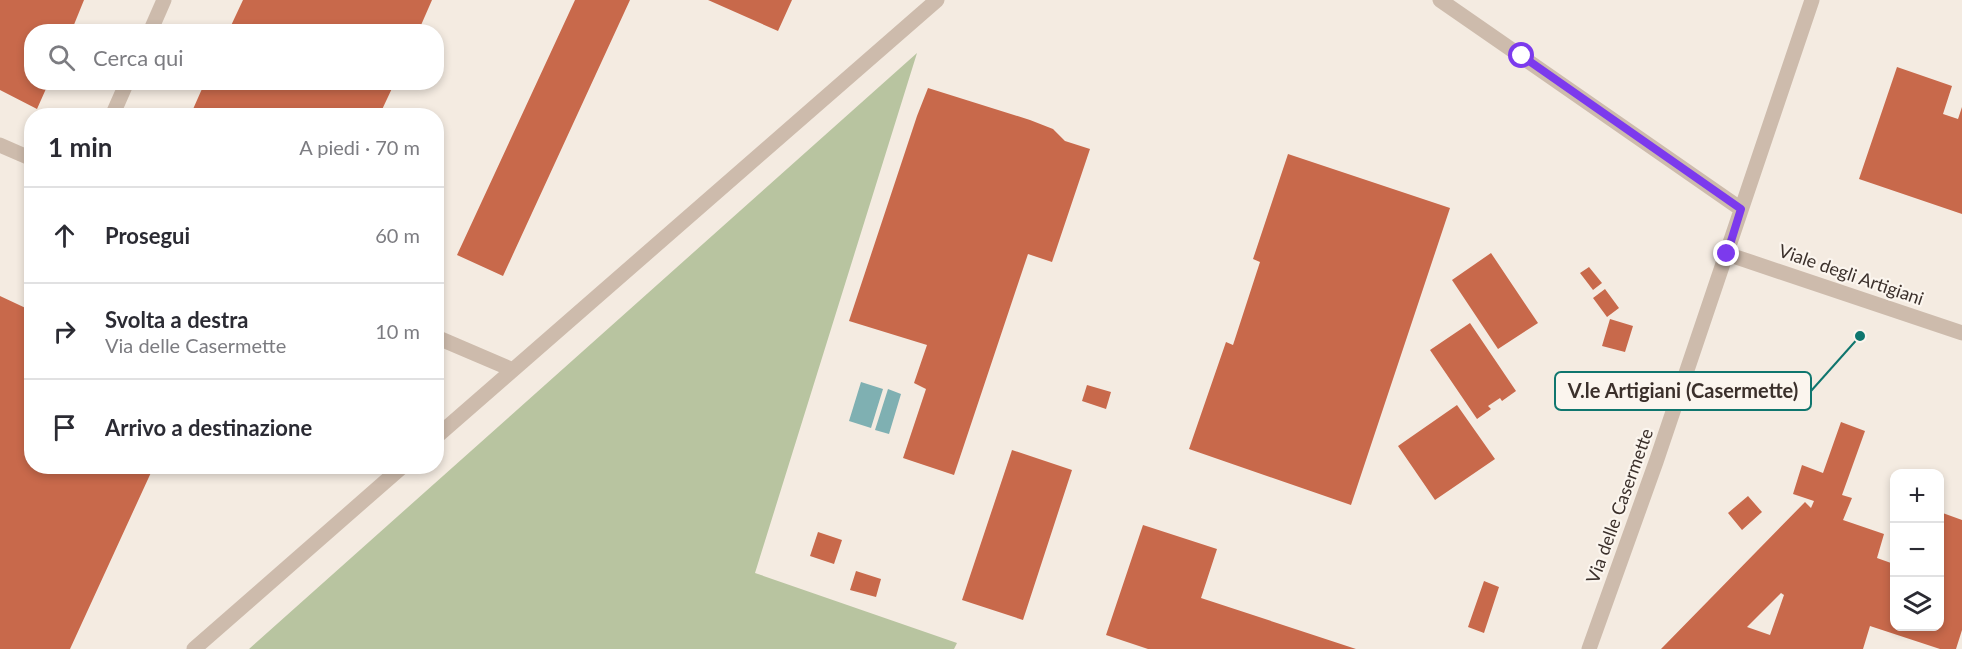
<!DOCTYPE html>
<html lang="it">
<head>
<meta charset="utf-8">
<style>
  :root { --surface:#fff; --page:#f2f2f3; --text:#2b2b33; --muted:#7c7c81; --line:#e1e1e2 }
  body { margin:0; font-family:Lato,sans-serif; background:var(--page); color:var(--text) }
  .controls { position:absolute; right:18px; bottom:18px; display:grid; overflow:hidden; border-radius:12px; box-shadow:0 3px 9px #0003 }
  .controls button { width:54px; height:54px; display:grid; place-items:center; padding:0; border:0; border-bottom:2px solid var(--line); background:var(--surface); color:var(--text); font:30px sans-serif }
  .stop { position:absolute; width:18px; height:18px; margin:-14px; border:4px solid #7c3aed; border-radius:50%; background:#fff }
  .stop.end { background:#7c3aed; border-color:#fff; box-shadow:0 2px 6px #0008 }
  .list { margin:0; padding:0; list-style:none }
  h2 { display:flex; justify-content:space-between; align-items:center; height:78px; margin:0; padding:0 24px; font-size:26px }
  h2 small { font-size:20px; font-weight:400; color:var(--muted) }
  .list li { display:grid; grid-template-columns:39px 1fr auto; gap:18px; align-items:center; box-sizing:border-box; height:96px; padding:0 24px; border-top:2px solid var(--line) }
  .list b { display:block; font-size:22px; white-space:nowrap }
  .list p { margin:0; font-size:20px; white-space:nowrap; color:var(--muted) }
  .list em { font-size:20px; font-style:normal; color:var(--muted) }
  .icon { flex:none; width:33px; height:33px; fill:none; stroke:currentColor; stroke-width:2; stroke-linecap:round; stroke-linejoin:round }
  .map { position:relative; flex:none; width:1962px; height:649px; overflow:hidden }
  .search { position:absolute; background:var(--surface); box-shadow:0 3px 9px #0003; left:24px; top:24px; width:420px; height:66px; display:flex; align-items:center; gap:15px; box-sizing:border-box; padding:0 21px; border-radius:24px; color:var(--muted); font-size:22px }
  .panel { position:absolute; background:var(--surface); box-shadow:0 3px 9px #0003; left:24px; top:108px; width:420px; height:366px; border-radius:24px }
  .map>svg:first-child { display:block }
</style>
</head>
<body>
<div class="map">
<svg width="1962" height="649" viewBox="0 0 1962 649">
  <rect width="100%" height="100%" fill="#f4ebe1"/>
  <!-- green -->
  <path fill="#b8c4a0" d="M917 53 755 573 957 643 954 649H249Z"/>
  <!-- water -->
  <path fill="#7fb0b2" d="M861 382 883 389 871 428 849 421Z
    M888 389 901 394 889 434 875 430Z"/>
  <!-- building -->
  <path fill="#c8694b" fill-rule="evenodd" d="M0 0H84L71 32H32V82H49L37 109 0 90Z
    M243 0H432L418 32H228Z
    M575 0H630L503 276 457 255Z
    M708 0H792L778 31Z
    M1897 67 1952 86 1943 114 1958 119 1962 107V214L1859 179Z
    M205 82H395L379 116H190Z
    M928 88 1030 120 1053 129 1065 141 1090 149 1052 262 1028 254 954 475 903 458 926 389 914 383 927 345 849 321 917 116Z
    M1288 154 1450 208 1351 505 1189 449 1226 342 1233 345 1260 262 1253 259Z
    M1491 253 1538 323 1498 349 1452 280Z
    M1589 267 1602 283 1593 290 1580 273Z
    M1605 289 1619 308 1607 317 1593 298Z
    M0 296 32 311V466H154L70 649H0Z
    M1610 319 1633 326 1625 352 1602 346Z
    M1470 323 1516 391 1502 401 1500 398 1488 406 1491 409 1477 419 1430 350Z
    M1087 385 1111 392 1106 409 1082 401Z
    M1457 405 1495 459 1435 500 1398 446Z
    M1841 422 1865 431 1842 495 1852 498 1843 520 1884 534 1877 558 1891 563 1894 555V626H1940V512L1962 520V630L1956 649H1940L1870 626 1863 649H1661L1805 502 1811 508 1814 501 1793 494 1802 465 1823 473ZM1781 593 1784 595 1770 635 1747 627Z
    M1012 450 1072 470 1023 620 962 600Z
    M1748 496 1762 512 1742 530 1728 513Z
    M1143 525 1217 549 1201 598 1356 649H1148L1106 635Z
    M818 532 842 540 834 564 810 556Z
    M856 571 881 579 876 597 850 590Z
    M1484 581 1499 587 1484 633 1468 627Z"/>
  <g fill="none" stroke-linecap="round" stroke-linejoin="round">
    <!-- minor -->
    <path stroke="#cdbbac" stroke-width="15" d="M1440 0 1741 209
      M150 32 164 0
      M112 116 127 82
      M0 145 32 159
      M1727 254 1962 333
      M436 337 513 370
      M436 437 937 0
      M194 649 403 466
      M1589 649 1656 462 1812 0"/>
  </g>
  <g fill="none" stroke-linecap="round" stroke-linejoin="round">
    <!-- route -->
    <path stroke="#7c3aed" stroke-width="8" d="M1522 56 1741 209 1727 254"/>
  </g>
  <g text-anchor="middle" stroke-width="4.5" stroke-linejoin="round" paint-order="stroke">
    <!-- street labels -->
    <g font-size="18" fill="#3b302b" stroke="#fbf5ee">
      <text transform="translate(1851 275) rotate(19)" y="6">Viale degli Artigiani</text>
      <text transform="translate(1620 506) rotate(-70)" y="6">Via delle Casermette</text>
    </g>
  </g>
  <!-- callouts -->
  <path fill="none" stroke="#0f766e" stroke-width="2" d="M1860 336L1811 391"/>
  <circle fill="#0f766e" stroke="#fbf5ee" stroke-width="2" cx="1860" cy="336" r="6"/>
  <rect fill="#fbf5ee" stroke="#0f766e" stroke-width="2" x="1555" y="372" width="256" height="38" rx="6"/>
  <g font-size="20" text-anchor="middle" font-weight="bold" fill="#3b302b">
    <text x="1683" y="398">V.le Artigiani (Casermette)</text>
  </g>
</svg>
<div class="controls">
<button>+</button>
<button>−</button>
<button><svg class="icon" aria-label="layers" viewBox="0 0 24 24"><path d="M12 4l9 5-9 5-9-5zM3 14l9 5 9-5"/></svg></button>
</div>
<div class="stop" style="left:1522px;top:56px"></div>
<div class="stop end" style="left:1727px;top:254px"></div>
<div class="search"><svg class="icon" aria-label="search" viewBox="0 0 24 24"><circle cx="10" cy="10" r="6"/><path d="M15 15l6 6"/></svg>Cerca qui</div>
<section class="panel">
<h2>1 min<small>A piedi · 70 m</small></h2>
<ul class="list">
<li><svg class="icon" aria-label="ahead" viewBox="0 0 24 24"><path d="M12 20V5M6 11l6-6 6 6"/></svg><div><b>Prosegui</b></div><em>60 m</em></li>
<li><svg class="icon" aria-label="right" viewBox="0 0 24 24"><path d="M7 20v-9h11M14 6l5 5-5 5"/></svg><div><b>Svolta a destra</b><p>Via delle Casermette</p></div><em>10 m</em></li>
<li><svg class="icon" aria-label="arrive" viewBox="0 0 24 24"><path d="M6 21V4h12l-3 4 3 4H6"/></svg><div><b>Arrivo a destinazione</b></div></li>
</ul>
</section>
</div>
</body>
</html>
